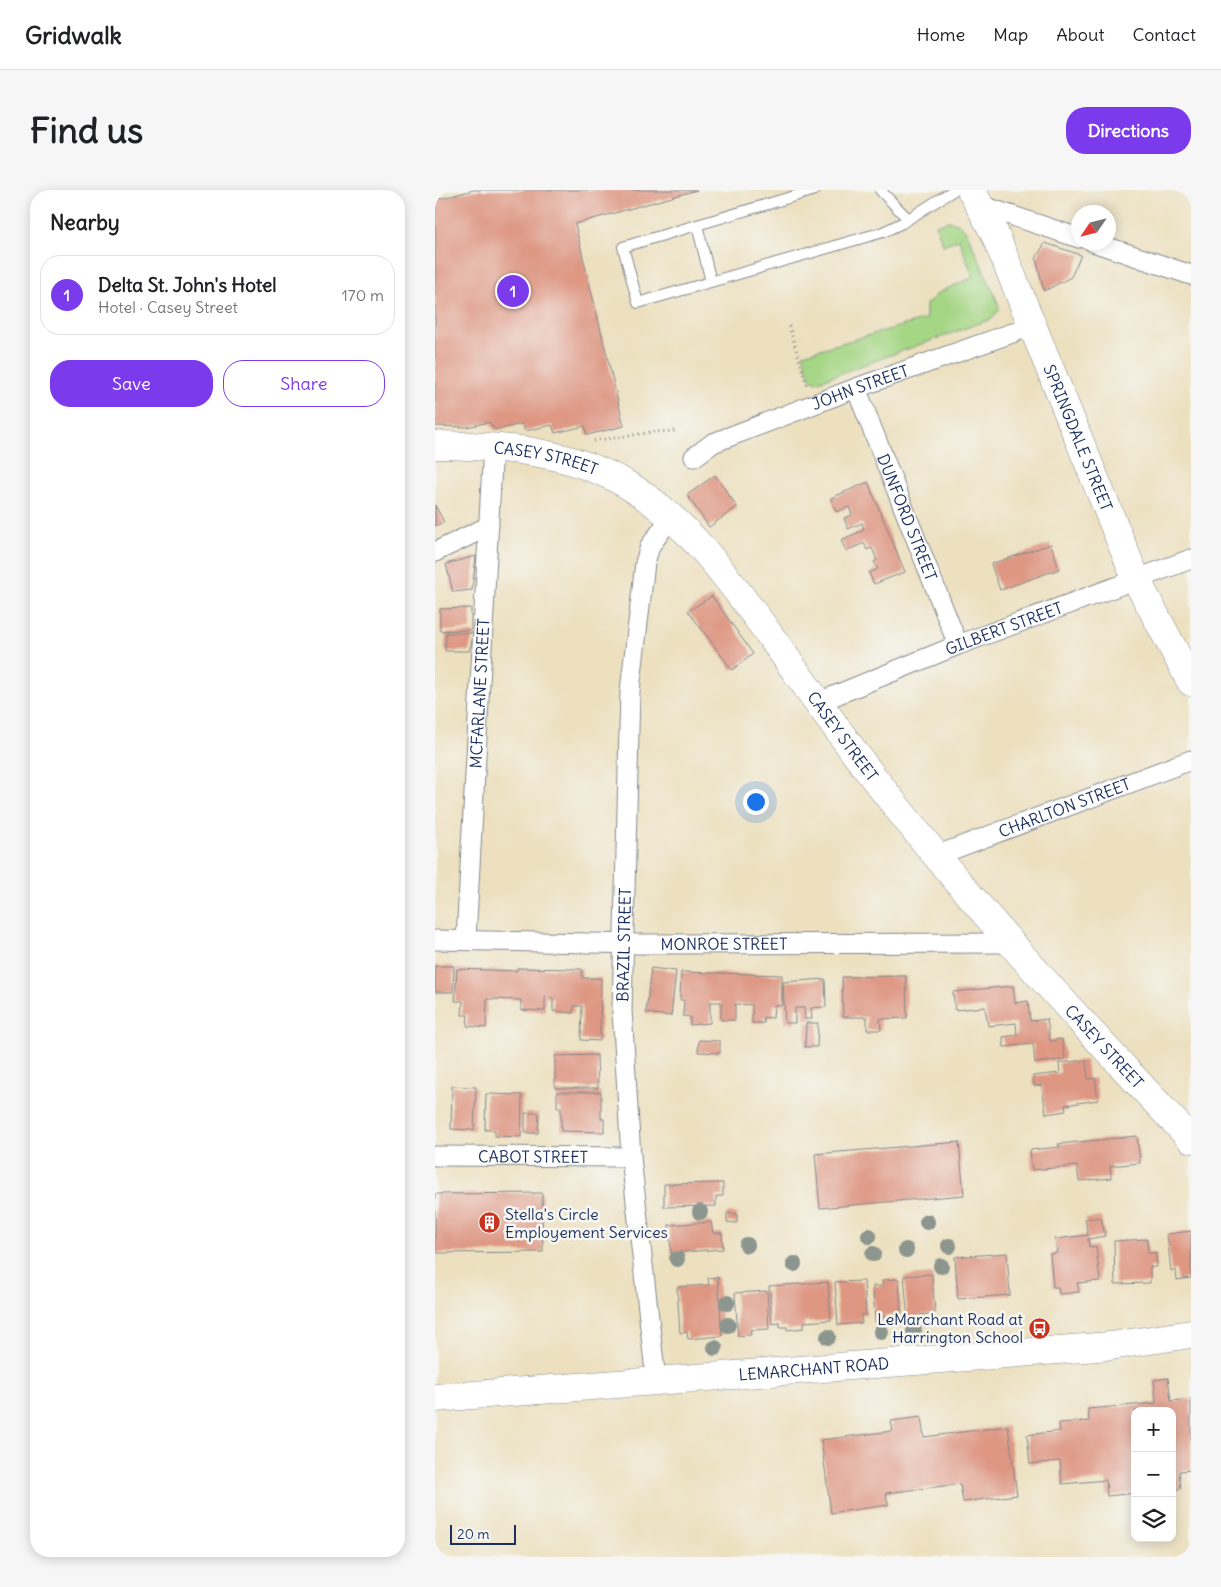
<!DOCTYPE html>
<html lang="en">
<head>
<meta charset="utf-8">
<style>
  :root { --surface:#fff; --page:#f6f6f6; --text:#202124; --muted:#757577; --line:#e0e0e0; --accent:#7c3aed }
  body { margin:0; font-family:Delius,sans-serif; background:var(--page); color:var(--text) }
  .controls { position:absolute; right:15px; bottom:15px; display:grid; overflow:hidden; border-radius:10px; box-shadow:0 2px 12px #0003 }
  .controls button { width:45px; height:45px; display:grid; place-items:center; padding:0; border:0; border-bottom:1px solid var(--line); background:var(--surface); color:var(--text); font:25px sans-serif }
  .compass { position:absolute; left:636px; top:15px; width:45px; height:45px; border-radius:50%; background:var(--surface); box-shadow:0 2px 12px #0003; rotate:235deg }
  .scale { position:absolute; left:15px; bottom:12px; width:66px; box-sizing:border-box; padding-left:5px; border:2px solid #1b2f5e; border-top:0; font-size:14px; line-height:18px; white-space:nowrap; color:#1b2f5e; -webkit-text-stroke:4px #f6f6f2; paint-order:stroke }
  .you { position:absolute; left:320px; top:611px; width:18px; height:18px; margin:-12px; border:4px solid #fff; border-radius:50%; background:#1a73e8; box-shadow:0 0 0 8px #1a73e833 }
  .badge { display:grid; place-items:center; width:32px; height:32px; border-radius:50%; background:var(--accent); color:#fff; font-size:16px; font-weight:700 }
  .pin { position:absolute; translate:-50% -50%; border:2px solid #fff; box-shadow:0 1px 5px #0006 }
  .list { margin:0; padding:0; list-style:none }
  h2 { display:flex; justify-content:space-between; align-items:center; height:65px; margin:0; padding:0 20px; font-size:21px }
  h2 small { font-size:16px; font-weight:400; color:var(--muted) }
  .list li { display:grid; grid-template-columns:32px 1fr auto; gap:15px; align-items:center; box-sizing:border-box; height:80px; margin:0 10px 10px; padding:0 10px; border:1px solid var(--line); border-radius:20px }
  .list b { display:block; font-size:19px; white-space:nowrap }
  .list p { margin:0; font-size:16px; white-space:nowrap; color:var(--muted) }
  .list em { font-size:16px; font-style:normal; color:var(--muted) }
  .actions { display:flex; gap:10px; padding:15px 20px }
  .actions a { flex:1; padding:11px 0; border:1px solid var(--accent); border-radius:20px; text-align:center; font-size:18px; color:var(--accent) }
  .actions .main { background:var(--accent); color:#fff }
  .icon { flex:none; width:28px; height:28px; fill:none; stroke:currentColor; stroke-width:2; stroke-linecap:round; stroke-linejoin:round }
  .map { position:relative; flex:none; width:756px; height:1367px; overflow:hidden; border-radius:20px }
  header { display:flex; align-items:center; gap:30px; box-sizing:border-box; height:70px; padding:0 25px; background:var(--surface); border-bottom:1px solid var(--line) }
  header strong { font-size:24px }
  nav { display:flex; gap:28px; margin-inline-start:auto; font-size:18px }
  .intro { display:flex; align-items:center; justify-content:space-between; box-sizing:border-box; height:120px; padding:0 30px }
  h1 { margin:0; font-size:35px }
  .button { padding:12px 22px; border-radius:20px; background:var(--accent); color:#fff; font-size:18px; font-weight:700 }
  main { display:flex; gap:30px; padding:0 30px }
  aside { flex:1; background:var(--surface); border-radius:20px; box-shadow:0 2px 12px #0003 }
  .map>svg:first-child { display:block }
</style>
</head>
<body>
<header>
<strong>Gridwalk</strong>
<nav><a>Home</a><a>Map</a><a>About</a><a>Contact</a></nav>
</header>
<div class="intro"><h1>Find us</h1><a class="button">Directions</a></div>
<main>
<aside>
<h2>Nearby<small></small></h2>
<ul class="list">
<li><span class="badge">1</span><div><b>Delta St. John's Hotel</b><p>Hotel · Casey Street</p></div><em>170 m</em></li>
</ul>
<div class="actions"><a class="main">Save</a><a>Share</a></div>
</aside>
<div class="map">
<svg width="756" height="1367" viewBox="0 0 756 1367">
  <rect width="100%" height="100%" fill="#f6f6f2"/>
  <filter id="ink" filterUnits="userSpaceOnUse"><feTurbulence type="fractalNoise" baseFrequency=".02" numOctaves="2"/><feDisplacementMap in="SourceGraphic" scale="10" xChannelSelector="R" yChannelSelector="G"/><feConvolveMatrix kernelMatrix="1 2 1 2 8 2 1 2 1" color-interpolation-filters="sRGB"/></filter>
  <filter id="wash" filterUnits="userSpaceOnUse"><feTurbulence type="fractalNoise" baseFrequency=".0096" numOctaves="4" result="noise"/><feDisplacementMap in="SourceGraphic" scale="20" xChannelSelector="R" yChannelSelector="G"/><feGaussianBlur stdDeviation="1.12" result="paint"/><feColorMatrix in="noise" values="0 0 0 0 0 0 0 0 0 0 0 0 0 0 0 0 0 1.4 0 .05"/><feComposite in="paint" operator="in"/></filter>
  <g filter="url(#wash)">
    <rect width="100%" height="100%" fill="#ece0bf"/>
    <!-- green -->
    <path fill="#a5d684" stroke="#608271" d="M513 31C525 32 529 37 534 47L563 113 564 120 556 129 381 192 375 188 368 164 491 129V114L505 102 538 87 524 49 508 55 501 35Z"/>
    <g id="blocks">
      <!-- building -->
      <path fill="#de9783" d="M39 0H262L140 34 189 236 152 245 150 236 120 243 117 235 90 241 87 234 60 240 54 232 32 237 0 236V10Z
        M610 53 646 65 636 87 609 101 601 68Z
        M280 285 302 317 274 337 252 305Z
        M433 292 470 382 439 394 434 383 443 379 439 372 442 370 437 358 432 360 429 353 411 361 406 350 429 340 427 333 413 339 409 328 417 325 414 317 401 322 396 308Z
        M0 315 9 332 0 336Z
        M616 354 624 379 565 400 556 374Z
        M41 366 37 400 18 402 11 374Z
        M277 406 318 464 297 480 253 421Z
        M36 418V440L5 441V419Z
        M11 443H39L34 461H10Z
        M0 776H19L18 802H0Z
        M82 778 147 779V788H166L165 851 146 850 147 816H139L138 823 118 821V808L110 807V821L86 820V810L52 809 51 838 32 836 33 825H27L28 811H20L22 779 82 781Z
        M216 778 241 781 236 826 211 823Z
        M246 782 347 785V815H339L338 828 328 827 329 833H317V815L300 814V830H286V812H275V833L255 835V827L248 826 249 810H245Z
        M471 786 472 828 445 829 446 840H432V827H408L407 787Z
        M390 789 391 817 376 818 377 829H370L369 818H360V833H350L348 792Z
        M578 796 580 813 593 811 595 831 612 829 615 851 627 849 630 869 600 873 598 854 569 857 568 847 582 845 581 833 553 836 550 817 520 820 518 802Z
        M371 833H383L382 857H370Z
        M264 850 285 851V863L263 862Z
        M162 865 163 898H120V866Z
        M651 870 653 889 660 888 663 910 630 915 631 921 611 924 607 895 599 896 598 886 625 883 624 873Z
        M17 896 41 897 39 940 16 939Z
        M122 902H166V929H169V942L126 941V918H122Z
        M51 904 87 905 86 947 60 946V940H50Z
        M90 923H104L103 943H90Z
        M702 946 705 973 675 976 676 988 644 991 642 976 597 980 595 960 625 957 623 954Z
        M524 952 529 1005 385 1018 380 964Z
        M288 993V1006H281V1016L229 1017V994Z
        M107 1003 108 1062 0 1063V1004Z
        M292 1023 302 1024V1033L292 1032Z
        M666 1027 670 1046 653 1049 654 1057 661 1056 665 1091 642 1093 644 1102 624 1104 623 1097H618L615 1064 622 1063 620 1049 653 1045 650 1029Z
        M276 1032 278 1043H287L288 1059 236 1063 234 1035Z
        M756 1041V1088L742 1090 741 1080 736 1081 732 1044Z
        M712 1049 713 1063H721L722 1077H715V1093L680 1094 679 1051Z
        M572 1063 575 1105 523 1109 520 1067Z
        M497 1084 500 1123 485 1125 486 1130 473 1131 469 1086Z
        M283 1087 287 1146 253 1149 252 1142 245 1143 242 1097 274 1095 273 1088Z
        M464 1089 466 1125 448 1126V1132H440L438 1096H448L447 1090Z
        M429 1091 431 1125H426L427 1133 403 1135 400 1092Z
        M393 1092 396 1130 369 1132V1138L352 1140V1137H345V1133L337 1134 334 1096Z
        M332 1101 334 1139 315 1140 316 1145 303 1146 300 1103Z
        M733 1188 736 1211 756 1209V1280L744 1281 746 1299 737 1300V1221H700V1303L672 1306 671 1290 627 1294 625 1271 595 1274 592 1245 625 1241 624 1233 654 1231 653 1219 721 1213 719 1190Z
        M486 1227 489 1247 573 1236 582 1305 528 1312 525 1294 451 1303 453 1315 396 1323 386 1250 458 1241 456 1231Z"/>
    </g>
  </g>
  <g filter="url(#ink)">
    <use href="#blocks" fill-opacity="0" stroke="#84888e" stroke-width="1"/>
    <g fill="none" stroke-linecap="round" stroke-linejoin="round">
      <defs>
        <path id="lane" d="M445 0 473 29
          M262 35 188 57 203 113 448 42 467 33 519 0
          M276 92 262 35 380 0"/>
        <g id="street">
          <path d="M545 15 644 48"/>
          <path d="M658 52 756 85"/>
          <path id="s1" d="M421 198 523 455"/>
          <path id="s2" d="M259 267 278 253 421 198 597 136"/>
          <path d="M0 362 54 336"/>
          <path id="s3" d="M384 512 523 455 756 369"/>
          <path id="s4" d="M503 665 756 570"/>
          <path id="s5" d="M31 749 58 256"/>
          <path id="s6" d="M0 750 205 754 576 753"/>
          <path id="s7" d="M0 966 196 967"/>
          <path id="s8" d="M221 1191 196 967 187 820 195 501 210 373 215 356 237 326"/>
        </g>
        <g id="secondary">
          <path id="s9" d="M536 0 559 42 701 389 756 492"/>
          <path id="s10" d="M0 255C69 256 135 260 196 297 253 332 292 387 331 440 365 487 399 536 435 583 534 711 644 831 756 949"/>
          <path id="s11" d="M0 1208 675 1156 756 1144"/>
        </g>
      </defs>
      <!-- lane casing -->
      <use href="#lane" stroke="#84888e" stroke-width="12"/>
      <!-- street casing -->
      <use href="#street" stroke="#84888e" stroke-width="21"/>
      <!-- secondary casing -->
      <use href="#secondary" stroke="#84888e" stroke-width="29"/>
      <!-- path -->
      <path stroke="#84888e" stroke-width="3" stroke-dasharray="1 4" stroke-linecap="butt" d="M354 136 372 196
        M159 251 218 242 242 241"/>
      <!-- lane -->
      <use href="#lane" stroke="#fff" stroke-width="10"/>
      <!-- street -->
      <use href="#street" stroke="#fff" stroke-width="19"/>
      <!-- secondary -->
      <use href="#secondary" stroke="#fff" stroke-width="28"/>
    </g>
    <!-- trees -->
    <g fill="#8c968f">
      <circle cx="265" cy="1022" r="8"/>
      <circle cx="492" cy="1032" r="8"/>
      <circle cx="434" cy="1046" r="8"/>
      <circle cx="312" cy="1055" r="8"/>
      <circle cx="514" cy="1056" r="8"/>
      <circle cx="471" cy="1060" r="8"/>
      <circle cx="438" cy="1064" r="8"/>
      <circle cx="242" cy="1069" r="8"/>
      <circle cx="359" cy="1074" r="8"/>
      <circle cx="506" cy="1076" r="8"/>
      <circle cx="292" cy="1113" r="8"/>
      <circle cx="293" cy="1135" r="8"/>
      <circle cx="479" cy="1141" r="8"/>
      <circle cx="446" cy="1142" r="8"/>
      <circle cx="393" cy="1147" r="8"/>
      <circle cx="280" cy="1158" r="8"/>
    </g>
  </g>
  <!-- icons -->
  <defs>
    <symbol id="building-disc" viewBox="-11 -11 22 22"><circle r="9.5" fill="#c8321e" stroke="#f6f6f2"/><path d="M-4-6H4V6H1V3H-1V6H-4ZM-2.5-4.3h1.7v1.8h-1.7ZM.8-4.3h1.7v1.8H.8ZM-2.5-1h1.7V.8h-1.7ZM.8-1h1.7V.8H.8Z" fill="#fff"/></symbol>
    <symbol id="bus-disc" viewBox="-11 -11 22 22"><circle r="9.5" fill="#c8321e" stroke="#f6f6f2"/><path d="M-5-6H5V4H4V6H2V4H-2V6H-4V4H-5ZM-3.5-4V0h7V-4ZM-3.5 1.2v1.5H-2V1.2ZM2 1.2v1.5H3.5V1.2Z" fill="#fff"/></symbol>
  </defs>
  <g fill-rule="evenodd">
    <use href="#building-disc" x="42" y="1020" width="25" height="25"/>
    <use href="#bus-disc" x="592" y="1126" width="25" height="25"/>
  </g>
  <g text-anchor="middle" stroke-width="5" stroke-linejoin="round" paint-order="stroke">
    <!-- street labels -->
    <g font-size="16" fill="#1b2f5e" stroke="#f6f6f2">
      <text dy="6" stroke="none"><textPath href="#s2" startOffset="181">JOHN STREET</textPath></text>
      <text dy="6" stroke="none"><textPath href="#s9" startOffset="270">SPRINGDALE STREET</textPath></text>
      <text dy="6" stroke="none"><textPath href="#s10" startOffset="112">CASEY STREET</textPath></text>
      <text dy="6" stroke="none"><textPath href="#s1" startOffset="139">DUNFORD STREET</textPath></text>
      <text dy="6" stroke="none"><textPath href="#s3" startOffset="199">GILBERT STREET</textPath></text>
      <text dy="6" stroke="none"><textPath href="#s5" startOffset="246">MCFARLANE STREET</textPath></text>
      <text dy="6" stroke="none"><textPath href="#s10" startOffset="532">CASEY STREET</textPath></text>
      <text dy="6" stroke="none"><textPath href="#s4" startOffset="135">CHARLTON STREET</textPath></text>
      <text dy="6" stroke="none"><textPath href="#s6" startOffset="289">MONROE STREET</textPath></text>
      <text dy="6" stroke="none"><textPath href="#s8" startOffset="438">BRAZIL STREET</textPath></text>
      <text dy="6" stroke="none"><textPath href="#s10" startOffset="938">CASEY STREET</textPath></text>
      <text dy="6" stroke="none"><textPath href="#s7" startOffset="98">CABOT STREET</textPath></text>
      <text dy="6" stroke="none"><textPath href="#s11" startOffset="380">LEMARCHANT ROAD</textPath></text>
    </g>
    <!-- poi labels -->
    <g font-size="16" fill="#1b2f5e" stroke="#f6f6f2" text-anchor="start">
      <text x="70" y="1030">Stella's Circle<tspan x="70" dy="18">Employement Services</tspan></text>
      <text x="588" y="1135" text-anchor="end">LeMarchant Road at<tspan x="588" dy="18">Harrington School</tspan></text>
    </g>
  </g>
</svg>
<div class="controls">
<button>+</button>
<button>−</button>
<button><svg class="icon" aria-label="layers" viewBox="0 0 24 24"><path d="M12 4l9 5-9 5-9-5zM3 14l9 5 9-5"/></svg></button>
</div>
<svg class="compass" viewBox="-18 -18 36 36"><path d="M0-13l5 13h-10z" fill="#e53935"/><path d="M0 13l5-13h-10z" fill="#757577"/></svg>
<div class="scale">20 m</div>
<div class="you"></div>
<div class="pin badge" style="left:78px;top:101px">1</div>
</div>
</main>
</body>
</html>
